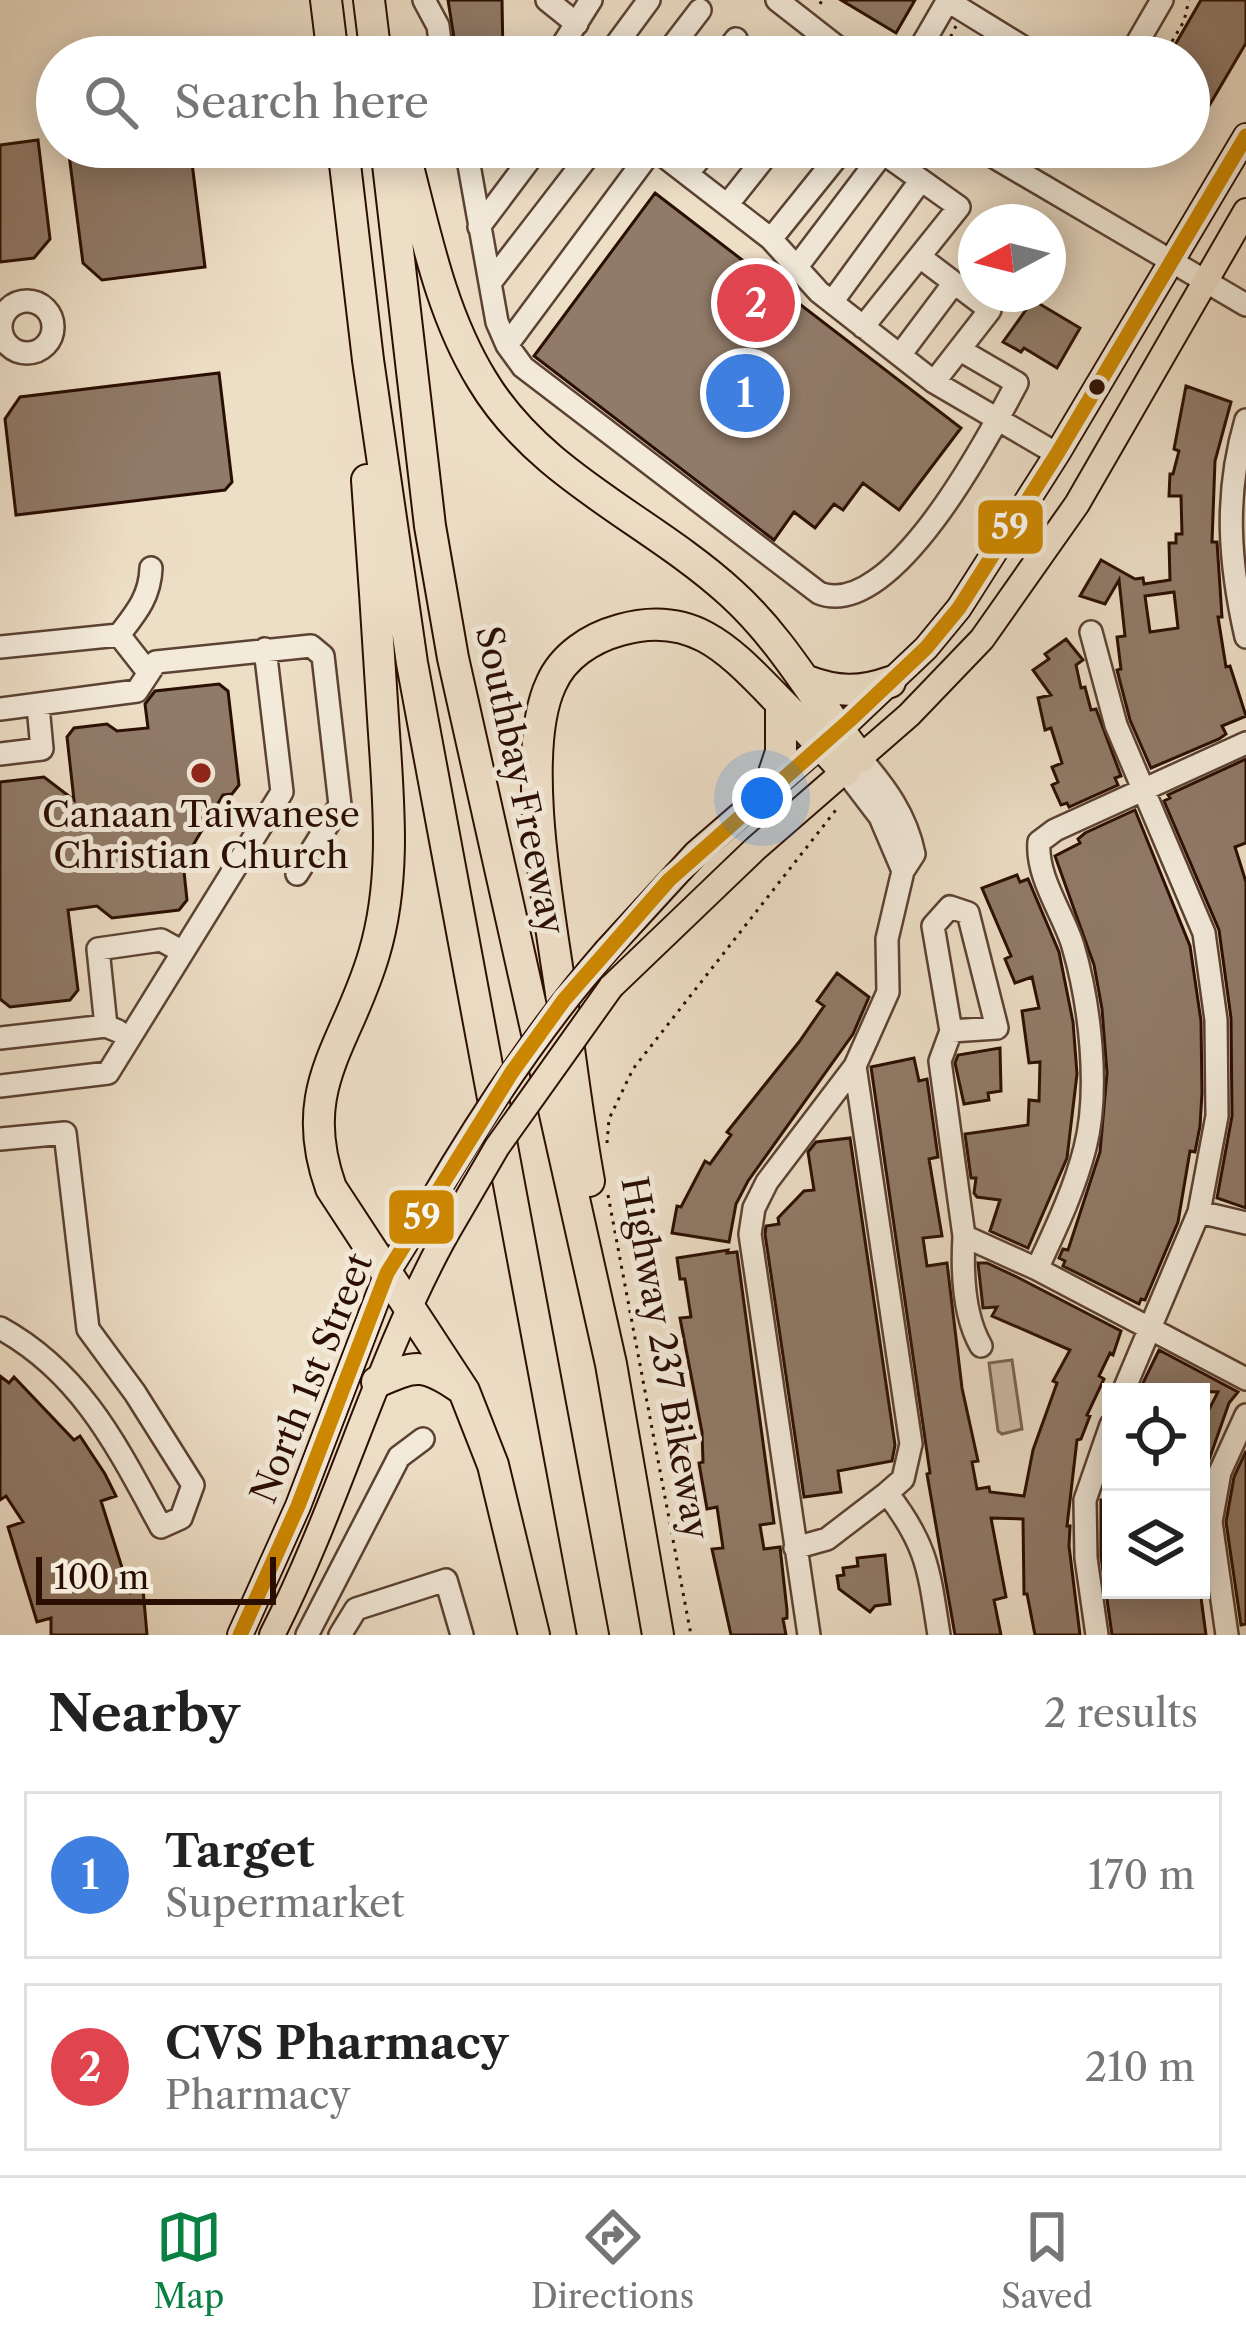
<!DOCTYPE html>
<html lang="en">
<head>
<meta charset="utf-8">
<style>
  :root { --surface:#fff; --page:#f6f6f6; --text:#222; --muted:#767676; --line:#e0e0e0; --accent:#0b8043 }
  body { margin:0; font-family:"Libre Caslon Text",serif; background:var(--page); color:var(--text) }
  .controls { position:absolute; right:36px; bottom:36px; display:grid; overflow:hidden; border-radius:0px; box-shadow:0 6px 30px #0003 }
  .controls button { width:108px; height:108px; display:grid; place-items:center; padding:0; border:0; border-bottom:3px solid var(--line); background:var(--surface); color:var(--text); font:60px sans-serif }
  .compass { position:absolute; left:958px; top:204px; width:108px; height:108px; border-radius:50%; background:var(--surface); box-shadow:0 6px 30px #0003; rotate:263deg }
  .scale { position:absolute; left:36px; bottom:30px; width:240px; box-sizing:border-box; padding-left:12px; border:6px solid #2b0e02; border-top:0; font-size:33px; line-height:42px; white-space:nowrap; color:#2b0e02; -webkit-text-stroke:9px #f3eada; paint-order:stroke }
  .you { position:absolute; left:762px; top:798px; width:42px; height:42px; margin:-30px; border:9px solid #fff; border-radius:50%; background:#1a73e8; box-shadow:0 0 0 18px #1a73e833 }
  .badge { display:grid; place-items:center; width:78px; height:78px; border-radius:50%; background:var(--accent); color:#fff; font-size:39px; font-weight:700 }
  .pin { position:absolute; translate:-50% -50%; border:6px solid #fff; box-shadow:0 3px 12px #0006 }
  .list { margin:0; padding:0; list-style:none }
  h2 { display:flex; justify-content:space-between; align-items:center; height:156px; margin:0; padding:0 48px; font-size:51px }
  h2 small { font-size:39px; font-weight:400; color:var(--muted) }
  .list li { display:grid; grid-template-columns:78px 1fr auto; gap:36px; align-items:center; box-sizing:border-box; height:168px; margin:0 24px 24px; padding:0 24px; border:3px solid var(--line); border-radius:0px }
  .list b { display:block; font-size:45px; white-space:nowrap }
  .list p { margin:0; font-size:39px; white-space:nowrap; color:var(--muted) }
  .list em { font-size:39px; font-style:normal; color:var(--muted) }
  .icon { flex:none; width:66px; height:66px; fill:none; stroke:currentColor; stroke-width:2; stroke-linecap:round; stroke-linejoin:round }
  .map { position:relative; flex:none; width:1246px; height:1635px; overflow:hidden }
  .search { position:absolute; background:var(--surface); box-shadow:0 6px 30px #0003; left:36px; right:36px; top:36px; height:132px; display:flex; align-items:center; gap:30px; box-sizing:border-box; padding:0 42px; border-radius:66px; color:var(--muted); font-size:45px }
  .sheet { height:540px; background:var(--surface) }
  nav { display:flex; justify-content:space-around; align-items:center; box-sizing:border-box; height:168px; border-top:3px solid var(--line); background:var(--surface); font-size:33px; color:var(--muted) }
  nav a { display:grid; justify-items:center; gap:6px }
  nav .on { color:var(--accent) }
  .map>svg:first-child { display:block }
</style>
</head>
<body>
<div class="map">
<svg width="1246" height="1635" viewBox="0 0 1246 1635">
  <rect width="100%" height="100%" fill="#eddec6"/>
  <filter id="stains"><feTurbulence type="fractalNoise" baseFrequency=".00167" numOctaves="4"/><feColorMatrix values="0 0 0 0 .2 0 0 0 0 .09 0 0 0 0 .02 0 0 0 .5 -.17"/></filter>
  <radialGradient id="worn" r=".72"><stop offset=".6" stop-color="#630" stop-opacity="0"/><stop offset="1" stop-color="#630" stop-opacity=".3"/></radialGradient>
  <!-- green -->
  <path fill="#ccbba5" stroke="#7c6454" stroke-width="3" d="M1012 1360 1022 1429 1002 1434 998 1431 989 1363Z"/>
  <!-- building -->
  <path fill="#907a68" stroke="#2b0e02" stroke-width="3" fill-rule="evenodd" d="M448 0H502L503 57H457Z
    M841 0H915L896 33Z
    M1201 0H1246V43L1189 140V57H1168Z
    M38 140 50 239 34 258 0 262V145Z
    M68 147H190L205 267 102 280 83 263Z
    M655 193 961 428 899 510 863 483 843 510 834 504 815 528 794 512 774 540 534 356Z
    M1033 300 1080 328 1057 368 1024 348 1021 352 1003 342Z
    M219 373 232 482 225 490 16 515 5 419 20 397Z
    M1186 386 1231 402 1215 461 1212 542H1217L1222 617H1218L1226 667 1230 666 1246 716 1222 726 1226 734 1219 739 1151 768 1130 720 1117 670 1121 669 1117 637 1125 636 1119 580 1105 604 1080 596 1101 560 1135 579 1143 578 1144 584 1170 580 1169 543H1176V534H1182L1181 496H1169L1170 474H1173L1179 451 1174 449ZM1174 592 1178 628 1150 632 1145 596Z
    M1066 639 1083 660 1076 665 1081 688 1085 687 1091 710 1096 709 1121 776 1115 778 1118 785 1069 807 1067 803 1061 805 1052 785 1058 782 1052 767 1062 763 1051 728 1045 730 1038 698 1051 695 1033 670 1049 659 1045 654Z
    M219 684 228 691 239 785 232 794 223 795 183 862 187 900 179 910 112 918 97 906 68 910 78 990 70 1000 10 1007 0 999V782L44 777 74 800 67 737 74 728 107 724 117 731 148 728 145 704 155 691Z
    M1246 759V843L1235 847 1246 882V1208L1217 1198 1232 1116 1231 1018 1219 930 1164 801 1170 798 1168 795Z
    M1135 810 1190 946 1201 1021 1202 1093 1200 1126 1195 1152 1190 1151 1178 1222 1145 1300 1141 1299 1139 1304 1063 1266 1065 1261 1059 1258 1063 1249 1068 1250 1100 1152 1107 1073 1102 1009 1094 965 1055 856 1080 843 1078 839 1085 833Z
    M1017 875 1020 882 1028 879 1059 952 1073 1022 1077 1074 1067 1158 1028 1248 990 1231 1000 1200 977 1197 974 1193 976 1178H971L965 1134 1028 1125 1029 1100 1039 1101 1040 1062 1029 1063 1022 1011 1039 1008 1032 977 1015 983 1005 959 1011 956 982 888Z
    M837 973 869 997 853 1034 748 1181 736 1204 729 1242 672 1233 677 1206 681 1207 705 1161 710 1164 731 1135 727 1132 799 1042 824 1006 817 1001Z
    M1000 1048 1001 1091 988 1093 989 1100 964 1104 955 1063 958 1055Z
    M914 1058 919 1081 927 1079 938 1157 929 1159 942 1236 923 1238 927 1266 947 1263 962 1388 978 1461 972 1462 977 1489 989 1487 990 1492 1024 1496 1033 1450 1057 1383 1053 1381 1070 1350 992 1316 997 1307 983 1308 978 1263H987L1017 1277 1121 1331 1113 1355 1110 1353 1099 1376 1104 1379 1087 1415 1090 1416 1081 1439 1077 1440 1067 1526H1070L1069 1546 1080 1635H1035L1027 1594H1024L1023 1519 991 1518 1006 1597 994 1600 1001 1635H955L927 1474 930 1473 871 1067Z
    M850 1138 895 1445 892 1461 838 1471 841 1492 804 1497 765 1234 766 1226 779 1224 778 1218 804 1191 814 1190 808 1152 816 1142Z
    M728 1250 727 1253 737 1252 774 1523 760 1525 764 1549 780 1547 787 1610V1618L783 1619 786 1635H731L712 1549 723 1548 717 1507 707 1509 699 1463 703 1462 702 1432 680 1318 691 1317 685 1279H680L677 1258Z
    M1159 1350 1238 1392 1229 1403 1203 1477 1201 1425 1218 1392 1140 1389Z
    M0 1376 9 1383 14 1377 74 1440 80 1436 105 1474 116 1496 101 1501 130 1593 143 1589 147 1635H51V1618L37 1622 8 1527 23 1522 6 1496 0 1500Z
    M1246 1451V1624L1241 1625 1226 1522 1234 1477Z
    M1101 1500 1111 1501V1590H1139L1140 1596 1168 1590H1200L1206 1635H1112L1101 1557Z
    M885 1555 890 1604 875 1606 870 1612 839 1589 837 1576 844 1575 843 1568 858 1566 857 1558Z"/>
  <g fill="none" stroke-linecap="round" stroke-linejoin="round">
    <defs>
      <path id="minor" d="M424 0 438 26 442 57
        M547 0 577 24
        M777 0 850 57
        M948 1 1039 57
        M555 57 591 0
        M607 57 649 0
        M664 57 700 10
        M722 57 736 39
        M915 57 948 0
        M1129 57 1162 0
        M483 147 469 165 497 322 507 345 523 367 819 593C892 622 989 436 1017 383L962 351
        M652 147 771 239 819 292 934 382 1057 454
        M977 147 1246 305
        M687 174 709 147
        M727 205 773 147
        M479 227 539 147
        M771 239 845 147
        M920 257 990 310 934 382
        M796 268 883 153 959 207 863 327
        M490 283 595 147
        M1 327a26 26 0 1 1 52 0a26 26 0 1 1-52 0Z
        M832 302 921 180
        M507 345 654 147
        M900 355 954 283
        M1246 420C1224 495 1229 562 1246 637
        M1091 632 1116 725 1204 933 1216 1020 1217 1116 1199 1212 1123 1392
        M119 635C136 613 150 597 151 568
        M119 635 148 672
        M0 647 119 635
        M0 709 137 691 156 662 311 646 323 656 340 805 297 874
        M0 754 42 749 38 706
        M845 771 880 817 903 871
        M106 1026 98 949 161 940 183 952
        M951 1031 997 1028 968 913 950 907 933 926 951 1031 940 1061 964 1236 1037 1269 1246 1379
        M0 1038 106 1026 118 1031
        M855 1066 911 1444 903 1479 887 1493C928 1546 929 1571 939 1635
        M0 1086 108 1073 282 792 265 649
        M0 1139 65 1133 88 1329 135 1393 193 1485 181 1518 161 1527C118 1448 82 1373 0 1328
        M1199 1212 1246 1223
        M964 1236C962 1271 963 1315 981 1346
        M1037 1269C1055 1230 1074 1191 1085 1148 1100 1090 1090 1004 1073 946 1063 913 1036 877 1039 842L1055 830 1246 743
        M795 1548 827 1539 887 1493
        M307 1635 399 1457 423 1439
        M340 1635 356 1609 446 1580 462 1635
        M809 1635 750 1234 754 1208 767 1182 855 1066 888 992 887 939 903 871 914 854C906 815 886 788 860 758
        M1097 1635 1086 1558 1085 1500 1111 1425
        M1227 1635 1211 1522 1220 1472 1246 1415"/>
      <path id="major" d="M607 950 696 853 850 720 926 648 959 608 1057 454 1246 136
        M611 987 755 849 909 715 982 639 1077 504 1246 211
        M240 1635 298 1506 387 1273 431 1202
        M272 1635C338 1506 375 1365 444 1238"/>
      <path id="highway" d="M326 0 333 57
        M369 0 376 57
        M343 147 368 360 412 663 593 1635
        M386 147 430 526 453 658 611 1364 658 1635
        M403 147C424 226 439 310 482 380 540 477 650 519 731 593 784 641 816 702 860 758
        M367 480C373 559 378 639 383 718 388 797 397 877 374 954 347 1046 295 1087 331 1188L464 1391 493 1465 534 1635
        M807 681C836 692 860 693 890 682
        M768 791 781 752V703
        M589 1181C578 1121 571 1060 562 1000 551 921 518 754 551 684 563 656 591 638 620 630 693 609 730 651 776 698 800 722 823 746 845 771
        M377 1382C415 1365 424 1363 459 1387"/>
    </defs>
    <!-- minor casing -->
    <use href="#minor" stroke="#5c4233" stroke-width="26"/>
    <!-- major casing -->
    <use href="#major" stroke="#2b0e02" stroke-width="28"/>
    <!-- highway casing -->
    <use href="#highway" stroke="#2b0e02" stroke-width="34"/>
    <!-- path -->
    <path stroke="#2b0e02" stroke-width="3" stroke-dasharray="3 6" stroke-linecap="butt" d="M820 4 822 0
      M956 26 949 40 981 57
      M1163 57 1184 21 1189 0
      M607 1143 609 1119 633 1069 839 806
      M608 1195 691 1635"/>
    <!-- minor -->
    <use href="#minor" stroke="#f3eada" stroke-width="21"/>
    <!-- major -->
    <use href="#major" stroke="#eddec6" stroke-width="24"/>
    <!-- highway -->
    <use href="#highway" stroke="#eddec6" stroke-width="30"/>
    <defs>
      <path id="major-bridge" d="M431 1202C483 1113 539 1028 607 950
        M444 1238 497 1147 611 987"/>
    </defs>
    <!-- major-bridge casing -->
    <use href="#major-bridge" stroke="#2b0e02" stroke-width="28" stroke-linecap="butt"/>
    <!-- major-bridge -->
    <use href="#major-bridge" stroke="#eddec6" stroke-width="24"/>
    <defs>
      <path id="bus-1" d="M240 1635 298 1506 387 1273 512 1072 564 1000 669 880 850 720 926 648 959 608 1057 454 1246 136"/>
    </defs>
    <!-- bus-1 casing -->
    <use href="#bus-1" stroke="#f3eada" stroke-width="24"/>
    <!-- bus-1 -->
    <use href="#bus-1" stroke="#ce8800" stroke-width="15"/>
  </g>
  <!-- markers -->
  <circle fill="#2b0e02" stroke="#f3eada" stroke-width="4.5" cx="1097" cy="387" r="10"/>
  <circle fill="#8f2418" stroke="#f3eada" stroke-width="4.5" cx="201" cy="773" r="12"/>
  <g text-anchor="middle" stroke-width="10" stroke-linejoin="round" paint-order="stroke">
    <!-- street labels -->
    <g font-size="36" fill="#2b0e02" stroke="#f3eada">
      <text transform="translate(521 780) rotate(78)" y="13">Southbay Freeway</text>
      <text transform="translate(666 1358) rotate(80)" y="13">Highway 237 Bikeway</text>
      <text transform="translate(311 1378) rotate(-68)" y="13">North 1st Street</text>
    </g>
    <!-- poi labels -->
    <g font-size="36" fill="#2b0e02" stroke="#f3eada">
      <text x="201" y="827">Canaan Taiwanese<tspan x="201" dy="41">Christian Church</tspan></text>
    </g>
  </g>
  <g stroke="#f3eada" stroke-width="4.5">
    <rect x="976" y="498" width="69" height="58" rx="12" fill="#ce8800"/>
    <rect x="387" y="1188" width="69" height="58" rx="12" fill="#ce8800"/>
  </g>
  <g font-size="33" text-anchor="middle" font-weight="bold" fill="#fff">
    <text x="1010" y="539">59</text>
    <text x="422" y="1229">59</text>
  </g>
  <rect width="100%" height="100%" filter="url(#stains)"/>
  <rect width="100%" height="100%" fill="url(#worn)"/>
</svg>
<div class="controls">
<button><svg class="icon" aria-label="locate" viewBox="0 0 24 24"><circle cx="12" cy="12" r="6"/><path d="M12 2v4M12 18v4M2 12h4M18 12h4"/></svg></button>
<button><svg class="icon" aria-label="layers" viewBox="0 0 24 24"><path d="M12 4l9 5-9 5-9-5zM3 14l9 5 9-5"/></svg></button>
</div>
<svg class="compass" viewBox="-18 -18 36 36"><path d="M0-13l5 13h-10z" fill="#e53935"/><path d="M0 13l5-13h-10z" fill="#767676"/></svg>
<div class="scale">100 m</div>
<div class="you"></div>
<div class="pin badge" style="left:745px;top:393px;background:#3f7fe0">1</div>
<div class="pin badge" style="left:756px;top:303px;background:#e0444e">2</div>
<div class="search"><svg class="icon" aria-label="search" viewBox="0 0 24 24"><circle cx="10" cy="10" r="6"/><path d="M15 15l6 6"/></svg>Search here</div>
</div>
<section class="sheet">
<h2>Nearby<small>2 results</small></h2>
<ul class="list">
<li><span class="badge" style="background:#3f7fe0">1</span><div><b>Target</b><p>Supermarket</p></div><em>170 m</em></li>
<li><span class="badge" style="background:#e0444e">2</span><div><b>CVS Pharmacy</b><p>Pharmacy</p></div><em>210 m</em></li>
</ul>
</section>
<nav>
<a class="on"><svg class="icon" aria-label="map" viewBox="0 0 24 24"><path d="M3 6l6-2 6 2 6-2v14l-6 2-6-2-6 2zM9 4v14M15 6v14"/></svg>Map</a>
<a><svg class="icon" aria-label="directions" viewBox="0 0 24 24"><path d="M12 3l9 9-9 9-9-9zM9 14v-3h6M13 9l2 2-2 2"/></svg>Directions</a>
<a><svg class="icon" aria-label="saved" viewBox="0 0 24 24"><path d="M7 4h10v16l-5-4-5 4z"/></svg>Saved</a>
</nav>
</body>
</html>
